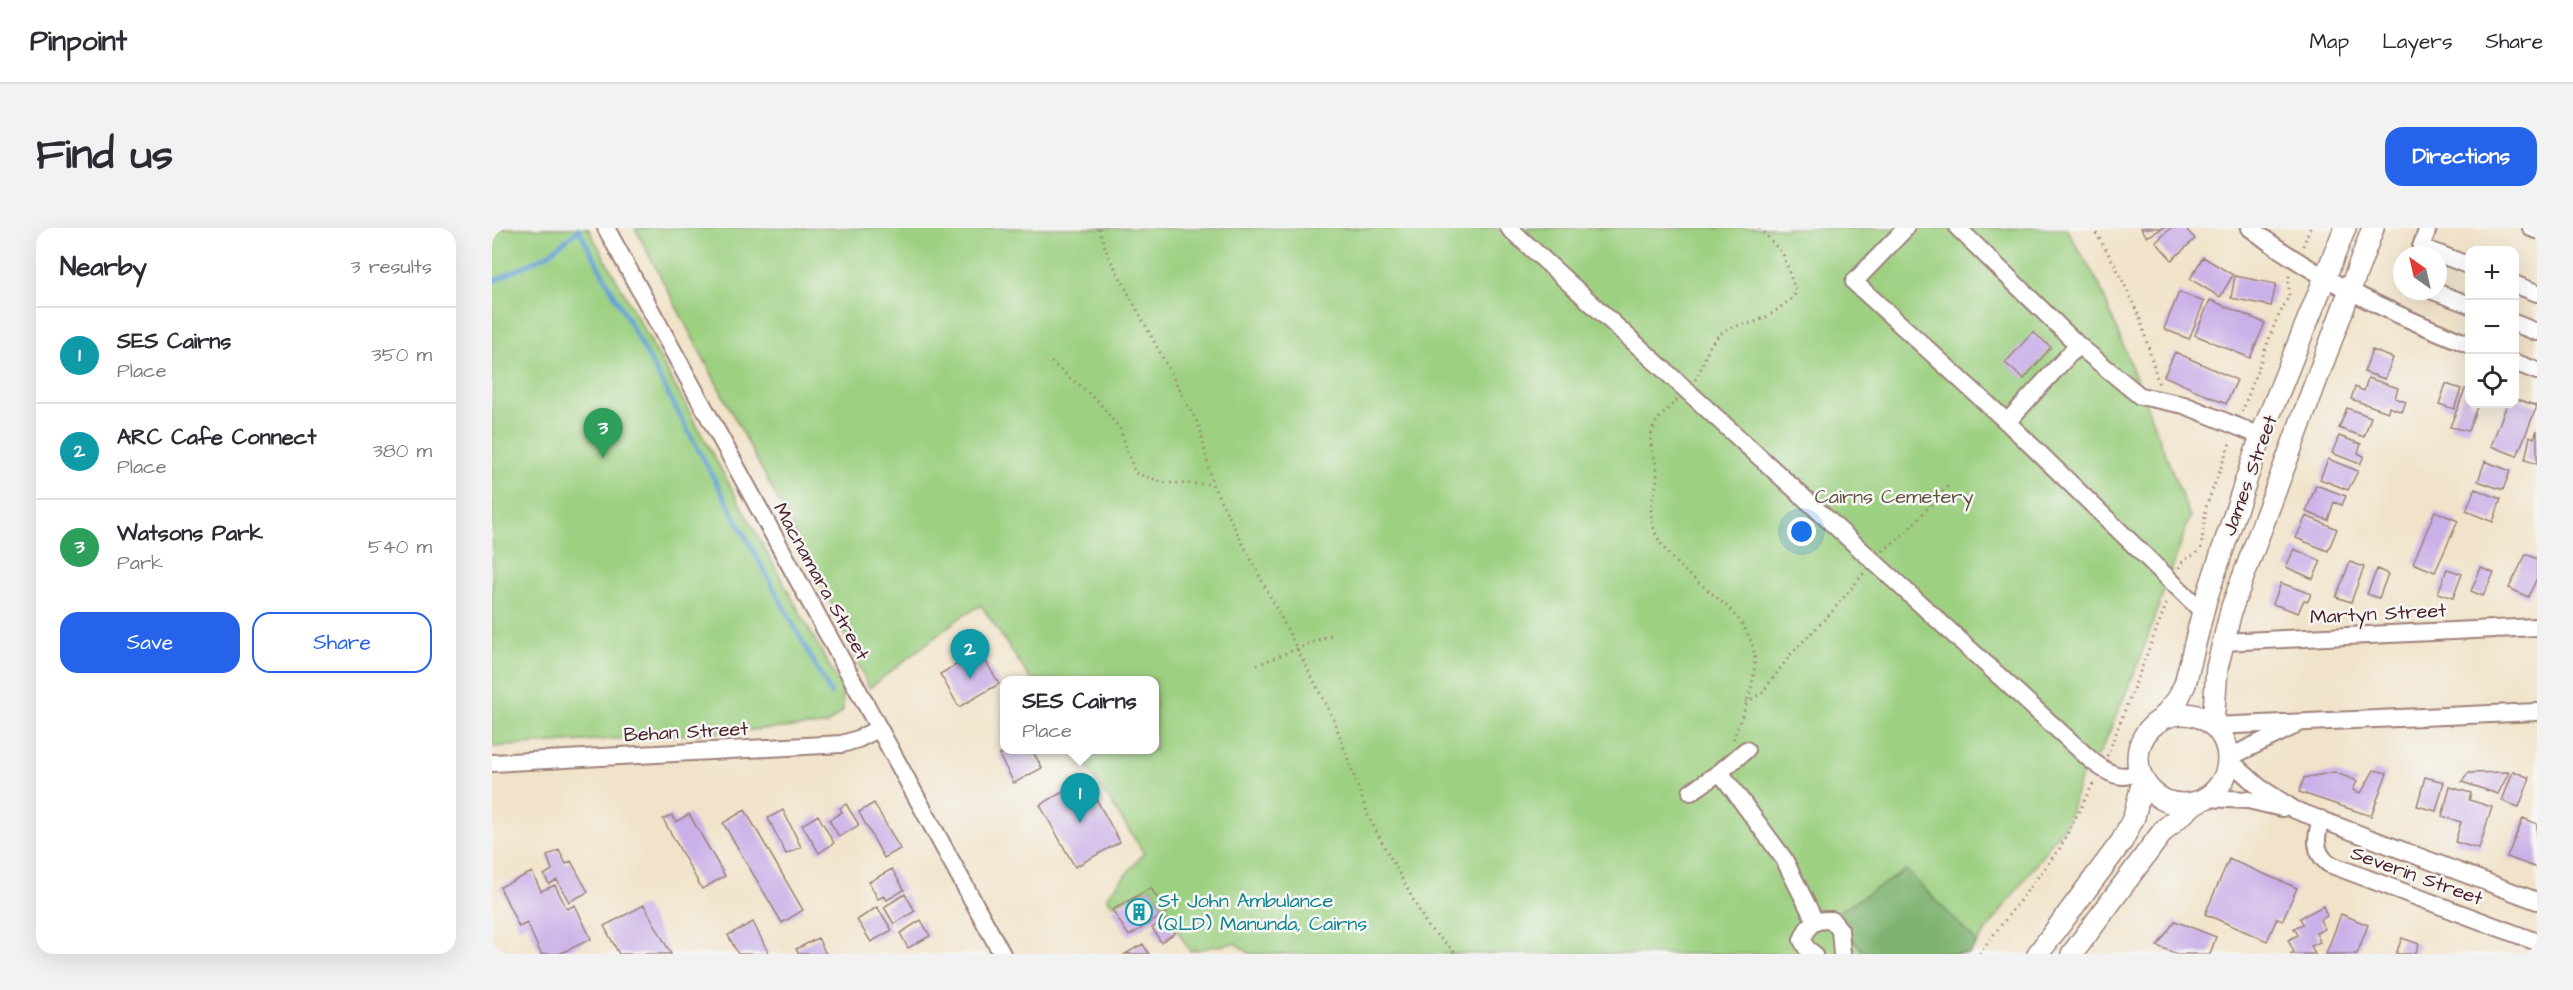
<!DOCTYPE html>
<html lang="en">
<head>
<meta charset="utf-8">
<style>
  :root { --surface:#fff; --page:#f2f2f3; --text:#2b2b33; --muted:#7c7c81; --line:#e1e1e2; --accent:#2563eb }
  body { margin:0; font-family:"Architects Daughter",sans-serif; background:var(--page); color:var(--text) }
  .controls { position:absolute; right:18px; top:18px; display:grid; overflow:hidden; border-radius:12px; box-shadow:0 6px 24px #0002 }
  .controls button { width:54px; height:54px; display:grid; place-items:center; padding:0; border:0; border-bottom:2px solid var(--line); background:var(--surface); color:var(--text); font:30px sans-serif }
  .compass { position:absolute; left:1901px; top:18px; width:54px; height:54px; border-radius:50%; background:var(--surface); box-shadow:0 6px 24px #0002; rotate:326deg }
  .you { position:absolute; left:1310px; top:304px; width:21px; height:21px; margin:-15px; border:4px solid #fff; border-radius:50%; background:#1a73e8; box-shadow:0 0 0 9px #1a73e833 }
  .badge { display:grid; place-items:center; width:39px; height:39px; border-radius:50%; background:var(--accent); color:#fff; font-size:20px; font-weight:700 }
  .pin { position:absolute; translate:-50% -50px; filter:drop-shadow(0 2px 3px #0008) }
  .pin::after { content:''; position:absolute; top:32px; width:21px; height:18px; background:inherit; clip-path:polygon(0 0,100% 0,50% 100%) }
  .popup { position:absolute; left:508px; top:448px; width:159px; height:78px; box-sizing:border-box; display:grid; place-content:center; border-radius:12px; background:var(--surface); filter:drop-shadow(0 2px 4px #0005); font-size:20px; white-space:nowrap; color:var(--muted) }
  .popup b { font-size:22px; color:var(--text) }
  .popup::after { content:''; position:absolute; left:50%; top:100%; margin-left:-12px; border:12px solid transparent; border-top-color:var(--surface) }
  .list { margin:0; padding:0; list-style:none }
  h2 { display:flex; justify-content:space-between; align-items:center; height:78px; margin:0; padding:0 24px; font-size:26px }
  h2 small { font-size:20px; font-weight:400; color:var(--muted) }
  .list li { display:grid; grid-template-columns:39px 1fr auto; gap:18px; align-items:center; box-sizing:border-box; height:96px; padding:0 24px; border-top:2px solid var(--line) }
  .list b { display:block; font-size:22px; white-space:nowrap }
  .list p { margin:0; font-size:20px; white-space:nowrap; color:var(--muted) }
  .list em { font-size:20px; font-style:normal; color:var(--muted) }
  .actions { display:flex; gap:12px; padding:18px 24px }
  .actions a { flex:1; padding:14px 0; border:2px solid var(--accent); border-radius:18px; text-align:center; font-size:21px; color:var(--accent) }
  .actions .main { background:var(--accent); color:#fff }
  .icon { flex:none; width:33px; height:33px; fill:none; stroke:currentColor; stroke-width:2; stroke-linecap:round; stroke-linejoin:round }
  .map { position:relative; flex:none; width:2045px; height:726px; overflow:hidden; border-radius:18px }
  header { display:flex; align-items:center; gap:36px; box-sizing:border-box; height:84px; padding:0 30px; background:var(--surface); border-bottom:2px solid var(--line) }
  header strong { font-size:28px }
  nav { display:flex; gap:33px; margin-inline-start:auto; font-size:21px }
  .intro { display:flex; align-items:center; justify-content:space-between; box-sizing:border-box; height:144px; padding:0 36px }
  h1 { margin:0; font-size:42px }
  .button { padding:15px 27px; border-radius:18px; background:var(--accent); color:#fff; font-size:21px; font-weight:700 }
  main { display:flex; gap:36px; padding:0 36px }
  aside { flex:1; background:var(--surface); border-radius:18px; box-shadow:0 6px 24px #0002 }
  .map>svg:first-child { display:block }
</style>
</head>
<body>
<header>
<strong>Pinpoint</strong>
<nav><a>Map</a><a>Layers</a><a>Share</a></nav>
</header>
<div class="intro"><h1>Find us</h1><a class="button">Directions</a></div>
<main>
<aside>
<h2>Nearby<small>3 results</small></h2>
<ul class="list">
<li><span class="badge" style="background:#0f9aa8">1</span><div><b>SES Cairns</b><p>Place</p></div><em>350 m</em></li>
<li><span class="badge" style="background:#0f9aa8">2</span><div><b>ARC Cafe Connect</b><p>Place</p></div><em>380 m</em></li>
<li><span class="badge" style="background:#2e9e5b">3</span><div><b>Watsons Park</b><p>Park</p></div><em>540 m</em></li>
</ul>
<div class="actions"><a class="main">Save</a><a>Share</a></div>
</aside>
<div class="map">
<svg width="2045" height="726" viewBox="0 0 2045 726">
  <rect width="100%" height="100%" fill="#f6f6f2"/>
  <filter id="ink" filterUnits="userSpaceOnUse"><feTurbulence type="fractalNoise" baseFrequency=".0167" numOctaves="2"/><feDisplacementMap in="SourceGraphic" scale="12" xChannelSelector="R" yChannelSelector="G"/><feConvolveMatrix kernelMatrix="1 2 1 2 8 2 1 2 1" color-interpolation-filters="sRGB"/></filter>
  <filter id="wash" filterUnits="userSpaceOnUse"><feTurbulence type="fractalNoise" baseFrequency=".008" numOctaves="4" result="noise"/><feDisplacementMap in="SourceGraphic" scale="24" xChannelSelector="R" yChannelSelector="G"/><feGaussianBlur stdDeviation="1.35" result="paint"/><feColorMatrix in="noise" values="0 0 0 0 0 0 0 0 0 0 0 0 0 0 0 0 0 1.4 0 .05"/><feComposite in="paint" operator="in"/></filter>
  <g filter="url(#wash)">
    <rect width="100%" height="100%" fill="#f1e3c9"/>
    <!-- green -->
    <path fill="#9dd081" stroke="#747856" stroke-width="1.5" d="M0 0H96L350 461 351 483 334 497 0 519Z
      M143 0H1574L1607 56 1698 289 1646 436 1609 523 1590 545 1575 594 1477 726H758L743 715 698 723 659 660 620 677 615 669 652 625 584 522H663V452H539L489 377 469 389 377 460 331 358Z"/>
    <!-- forest -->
    <path fill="#7eb26f" stroke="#64684d" stroke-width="1.5" d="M1414 642 1485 714 1477 726H1373L1341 687Z"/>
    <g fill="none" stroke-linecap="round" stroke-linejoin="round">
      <!-- stream -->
      <path stroke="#62a2d5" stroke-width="4.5" d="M86 0 339 466
        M0 54 55 27 87 2"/>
    </g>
    <g id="blocks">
      <!-- building -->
      <path fill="#cab0e8" d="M1649 0H1671L1655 9Z
        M1679 0H1693L1703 11 1680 32 1664 14Z
        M1711 29 1741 47 1728 69 1698 51Z
        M1743 48 1784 56 1779 78 1739 70Z
        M1687 64 1712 74 1697 111 1672 101Z
        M1718 72 1773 95 1758 130 1703 107Z
        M1541 104 1559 119 1532 151 1513 135Z
        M1880 122 1901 130 1893 151 1872 144Z
        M1683 124 1745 152 1734 176 1672 148Z
        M1876 150 1906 160 1903 170 1914 174 1910 184 1897 179 1896 184 1859 171 1863 159 1872 163Z
        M1954 156 1969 161 1962 181 1947 176Z
        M1973 161 1978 163V176H1986L1976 203 1958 199Z
        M2022 170 2045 178 2025 228 1999 218 2015 176H2022Z
        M1855 180 1879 189 1872 209 1847 200Z
        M2045 202V236L2033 232 2038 208 2042 210Z
        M1847 208 1869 216 1866 225 1872 228 1868 236 1840 225Z
        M1836 231 1866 243 1856 262 1828 251Z
        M1993 233 2018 243 2011 262 1986 253Z
        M1824 257 1854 268 1850 277 1842 274 1836 292 1814 284Z
        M1983 261 2009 271 2001 294 1974 283Z
        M1943 283 1966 293 1943 344 1921 335Z
        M1814 288 1845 301 1836 323 1804 310Z
        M1802 321 1829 333 1821 351 1794 339Z
        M2034 326 2045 331V350L2036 369 2017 360Z
        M1858 334 1872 339 1859 374 1844 369Z
        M1989 340 2002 345 1991 368 1979 363Z
        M1885 341 1896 346 1887 370 1875 366Z
        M1955 341 1970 346 1961 370 1946 365Z
        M1789 355 1819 366 1816 373 1812 372 1806 385 1781 376Z
        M488 423 507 456 467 479 448 446Z
        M518 522H540L550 540 522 555 507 527Z
        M1882 542 1895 545 1879 588 1807 564 1812 550 1842 544 1865 553 1861 562 1869 565Z
        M2021 543 2038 550 2027 579 2010 573Z
        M2017 544 2006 566 1970 554 1976 545Z
        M1933 549 1952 554 1944 583 1925 578Z
        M593 551 628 614 583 639 548 577Z
        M1958 559 1979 565 1977 572 2000 579 1987 621 1963 614 1969 594 1950 588Z
        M382 575 408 621 392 630 367 584Z
        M354 576 367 597 347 609 337 592 350 584 348 580Z
        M253 582 311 682 290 695 231 595Z
        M291 582 309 619 294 626 276 590Z
        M197 586 233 648 210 661 171 591 180 587 184 594Z
        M326 587 342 615 327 625 310 597Z
        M2031 590 2045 596V640L2015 629Z
        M67 622 74 636 79 633 96 664 77 674 65 652 57 656 52 647 60 642 55 628Z
        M1737 631 1805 660 1790 693 1785 690 1775 713 1713 686Z
        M400 641 412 662 395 672 392 668 386 671 377 654Z
        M40 644 49 663 63 657 75 681 83 677 99 711 67 726H49L35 695 27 699 8 659Z
        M659 660 674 685 637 708 620 682Z
        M413 666 423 683 402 696 392 679Z
        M152 677 179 726H127L112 698Z
        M1831 678 1835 688 1828 692 1833 701 1824 705 1828 714 1819 718 1823 726H1798L1802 724 1796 712 1806 707 1802 700 1811 696 1808 690Z
        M385 679 400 702 379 714 365 692Z
        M1849 686 1876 697 1865 726H1834Z
        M674 691 683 705 669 714 660 700Z
        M429 692 438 708 416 720 408 705Z
        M1683 693 1724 709 1718 726H1685L1665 718Z
        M261 694 277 726H246L236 707Z
        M326 710 334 726H307L304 721Z
        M1910 710 1927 716 1923 726H1904Z
        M651 716 657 726H633Z"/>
    </g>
  </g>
  <g filter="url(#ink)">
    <use href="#blocks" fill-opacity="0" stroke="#9e817a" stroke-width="1.5"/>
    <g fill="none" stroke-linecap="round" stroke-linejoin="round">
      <defs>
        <path id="minor" d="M114 0 510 726
          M1017 0 1600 533C1614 544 1631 555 1648 542
          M1414 0 1362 54 1515 194 1711 384
          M1466 0 1586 117 1515 194
          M1758 0C1824 51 1901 86 1978 117
          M1936 0 1929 19 1978 38
          M2039 0 2045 2
          M2022 56 2045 65
          M1941 63 1978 77
          M2022 95 2045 104
          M1586 117 1648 168 1692 177 1769 208
          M2022 134 2045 143
          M1730 414 2045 399
          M1721 498 2045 484
          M1736 530 1800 499
          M1736 531 1767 559 1803 582 2045 673
          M0 535 350 516 366 511 386 501
          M1228 544 1254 522
          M1199 564 1228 544 1292 631 1323 693
          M1713 570 1756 572 1790 580
          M1829 591C1824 608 1821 624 1837 636L2045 714
          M1322 726 1315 721 1310 712C1316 696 1322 691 1340 692L1348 702 1350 726"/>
        <path id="major" d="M1646 531a45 45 0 1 1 90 0a45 45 0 1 1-90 0Z
          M1668 493 1686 471 1693 456 1714 371 1769 208 1853 0
          M1721 497 1725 440 1740 379 1881 0
          M1546 726 1630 613 1642 589 1651 552
          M1580 726 1672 602 1704 574"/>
      </defs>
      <!-- minor casing -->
      <use href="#minor" stroke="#9e817a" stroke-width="20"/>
      <!-- major casing -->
      <use href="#major" stroke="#9e817a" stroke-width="24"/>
      <!-- path -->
      <path stroke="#9e817a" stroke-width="3" stroke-dasharray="1.5 4.5" stroke-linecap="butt" d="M607 0 615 25 708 200 720 256 842 492 877 590 936 699 965 726
        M1601 0 1624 39 1648 90 1667 157
        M1811 18 1818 0
        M559 134 605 172 628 201 643 245 674 255 720 256
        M1203 152C1212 139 1212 123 1224 110 1238 95 1254 99 1270 91 1281 86 1292 76 1301 70L1304 64 1291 26 1267 0
        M1185 172C1170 187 1154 199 1160 221 1162 230 1166 240 1165 248 1165 260 1159 272 1159 284 1162 343 1238 361 1258 411 1272 443 1251 481 1241 512
        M1750 184 1783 95 1797 68V45
        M1391 323 1412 306 1457 257
        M1687 340 1692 332 1704 326 1709 320 1714 279 1739 212
        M765 437 841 406
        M1254 474 1270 465 1299 426 1338 386 1373 344
        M1615 528 1676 372
        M1487 726 1568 620 1603 552"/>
      <!-- minor -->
      <use href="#minor" stroke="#fff" stroke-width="16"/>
      <!-- major -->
      <use href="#major" stroke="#fff" stroke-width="21"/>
    </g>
  </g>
  <!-- icons -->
  <defs>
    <symbol id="building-ring" viewBox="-11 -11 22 22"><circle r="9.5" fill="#f6f6f2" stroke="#0f9aa8" stroke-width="1.5"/><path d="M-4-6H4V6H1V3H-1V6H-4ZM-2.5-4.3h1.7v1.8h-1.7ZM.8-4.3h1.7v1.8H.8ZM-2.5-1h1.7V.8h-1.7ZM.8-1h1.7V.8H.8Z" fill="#0f9aa8"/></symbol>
  </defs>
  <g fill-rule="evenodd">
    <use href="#building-ring" x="632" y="669" width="30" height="30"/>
  </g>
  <g text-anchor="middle" stroke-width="5" stroke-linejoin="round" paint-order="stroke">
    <!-- street labels -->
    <g font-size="20" fill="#4a1f2b" stroke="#f6f6f2">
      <text transform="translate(1757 247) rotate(-70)" y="7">James Street</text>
      <text transform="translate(330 353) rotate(61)" y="7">Macnamara Street</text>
      <text transform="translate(1886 385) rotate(-3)" y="7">Martyn Street</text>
      <text transform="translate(194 503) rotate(-3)" y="7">Behan Street</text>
      <text transform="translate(1925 647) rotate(20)" y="7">Severin Street</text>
    </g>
    <!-- park labels -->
    <g font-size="20" fill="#635445" stroke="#f6f6f2">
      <text x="1402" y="275">Cairns Cemetery</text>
    </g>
    <!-- culture labels -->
    <g font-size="20" fill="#0d838f" stroke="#f6f6f2" text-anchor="start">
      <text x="666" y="679">St John Ambulance<tspan x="666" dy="23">(QLD) Manunda, Cairns</tspan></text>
    </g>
  </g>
</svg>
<div class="controls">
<button>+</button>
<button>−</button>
<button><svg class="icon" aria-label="locate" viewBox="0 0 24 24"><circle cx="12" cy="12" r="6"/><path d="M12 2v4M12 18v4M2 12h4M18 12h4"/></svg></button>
</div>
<svg class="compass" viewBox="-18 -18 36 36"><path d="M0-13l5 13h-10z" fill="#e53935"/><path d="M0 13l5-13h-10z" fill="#7c7c81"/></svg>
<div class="you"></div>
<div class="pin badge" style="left:588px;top:595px;background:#0f9aa8">1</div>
<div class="popup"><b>SES Cairns</b>Place</div>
<div class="pin badge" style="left:478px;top:451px;background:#0f9aa8">2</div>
<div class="pin badge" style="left:111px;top:230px;background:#2e9e5b">3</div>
</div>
</main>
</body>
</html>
